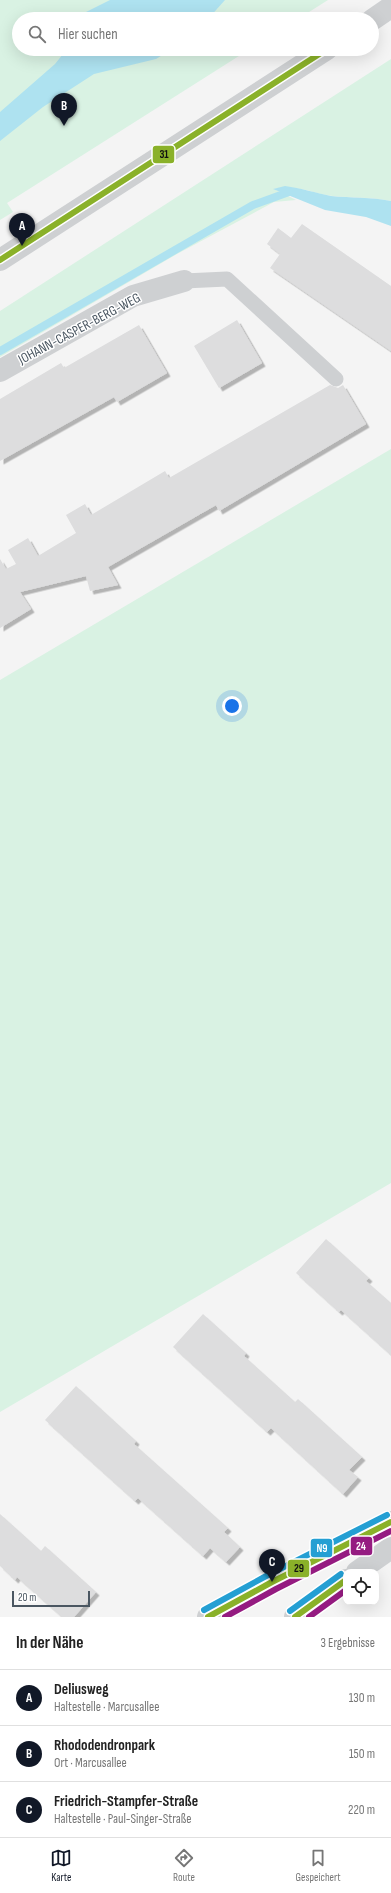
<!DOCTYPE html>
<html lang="de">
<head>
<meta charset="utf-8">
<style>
  :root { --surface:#fff; --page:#f6f6f6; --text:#222; --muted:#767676; --line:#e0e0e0; --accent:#111827 }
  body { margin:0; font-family:"Sofia Sans Condensed",sans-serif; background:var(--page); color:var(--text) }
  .controls { position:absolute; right:12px; bottom:12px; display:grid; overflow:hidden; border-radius:8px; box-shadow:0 4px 16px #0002 }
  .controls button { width:36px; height:36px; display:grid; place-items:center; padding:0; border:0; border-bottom:1px solid var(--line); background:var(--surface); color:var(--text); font:20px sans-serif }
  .scale { position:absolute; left:12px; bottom:10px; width:78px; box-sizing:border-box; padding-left:4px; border:2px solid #4a5661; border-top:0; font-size:11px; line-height:14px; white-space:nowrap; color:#4a5661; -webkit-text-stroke:3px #fff; paint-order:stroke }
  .you { position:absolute; left:232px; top:706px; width:14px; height:14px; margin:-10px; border:3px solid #fff; border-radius:50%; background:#1a73e8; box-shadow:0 0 0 6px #1a73e833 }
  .badge { display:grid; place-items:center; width:26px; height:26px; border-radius:50%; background:var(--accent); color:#fff; font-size:13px; font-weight:700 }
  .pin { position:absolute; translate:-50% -33px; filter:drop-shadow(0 1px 2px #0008) }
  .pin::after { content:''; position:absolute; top:21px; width:14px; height:12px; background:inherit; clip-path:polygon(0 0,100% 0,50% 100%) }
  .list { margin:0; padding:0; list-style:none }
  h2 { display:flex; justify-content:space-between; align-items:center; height:52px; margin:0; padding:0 16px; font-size:17px }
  h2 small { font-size:13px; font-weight:400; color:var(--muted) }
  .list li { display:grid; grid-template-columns:26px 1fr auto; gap:12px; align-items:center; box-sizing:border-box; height:56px; padding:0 16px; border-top:1px solid var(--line) }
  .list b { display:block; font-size:15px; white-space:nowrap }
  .list p { margin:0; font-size:13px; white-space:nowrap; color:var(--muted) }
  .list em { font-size:13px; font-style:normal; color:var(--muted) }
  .icon { flex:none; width:22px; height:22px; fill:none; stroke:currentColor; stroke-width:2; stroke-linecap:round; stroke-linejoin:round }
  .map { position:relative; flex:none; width:391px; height:1617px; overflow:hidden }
  .search { position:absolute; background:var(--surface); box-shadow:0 4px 16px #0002; left:12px; right:12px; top:12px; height:44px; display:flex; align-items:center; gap:10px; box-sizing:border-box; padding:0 14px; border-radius:22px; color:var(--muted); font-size:15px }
  .sheet { height:220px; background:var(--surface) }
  nav { display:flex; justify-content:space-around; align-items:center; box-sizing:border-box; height:56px; border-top:1px solid var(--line); background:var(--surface); font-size:11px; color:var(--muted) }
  nav a { display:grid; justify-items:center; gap:2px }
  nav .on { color:var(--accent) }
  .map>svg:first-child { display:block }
</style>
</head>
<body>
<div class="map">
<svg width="391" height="1617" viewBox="0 0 391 1617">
  <defs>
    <filter id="shadow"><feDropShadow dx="3.5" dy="3.5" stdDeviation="0" flood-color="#0004"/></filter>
  </defs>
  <rect width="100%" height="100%" fill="#f4f4f4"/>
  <!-- green -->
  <path fill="#d9f2e3" d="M0 0H328L298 19H19V49H250L7 203 13 212 0 220Z
    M391 59V201C371 197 352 198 332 196 311 193 295 184 274 189L296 200 274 202 177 254 0 357V311Z
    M391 449V1183L0 1412V680Z"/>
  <!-- water -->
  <path fill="#aee2f0" d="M110 0H225L208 19H83L86 12Z
    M67 49H172L156 59 94 74 43 107 0 141V112L55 64Z
    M285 186C301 188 316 193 331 196 351 198 371 197 391 201V226L366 217 325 210 273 189Z"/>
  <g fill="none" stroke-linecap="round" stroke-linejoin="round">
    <!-- stream -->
    <path stroke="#aee2f0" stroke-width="8" d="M0 351 253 205 289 192"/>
  </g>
  <!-- building -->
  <path fill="#ddddde" filter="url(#shadow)" d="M302 224 391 286V351L270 268 280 254 267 244 278 228 291 238Z
    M237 320 262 363 219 388 194 346Z
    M139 325 167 373 117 402 114 397 0 461V399L61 363 64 368Z
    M330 385 338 388 343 385 366 424 219 511 216 505 108 567 118 585 90 591 86 576 20 592 31 609 0 628V559L6 569 16 564 8 550 28 538 38 556 76 533 66 515 85 504 91 515 165 471 169 478Z
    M326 1239 369 1278 366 1281 391 1303V1355L341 1310 339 1312 296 1273Z
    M203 1314 246 1353 244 1356 295 1402 298 1399 362 1457 349 1470 358 1477 343 1494 271 1428 267 1432 173 1347Z
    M76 1386 136 1441 134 1444 228 1528 224 1532 240 1547 226 1562 210 1548 203 1556 138 1498 135 1501 45 1420Z
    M0 1514 41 1551 45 1546 96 1592 74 1617H62L17 1577 15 1580 0 1566Z"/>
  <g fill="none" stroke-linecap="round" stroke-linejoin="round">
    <!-- service -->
    <path stroke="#ced0d2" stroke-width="15" d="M184 281 227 279 336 379"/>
    <!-- minor -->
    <path stroke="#ced0d2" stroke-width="22" d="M0 371 133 296 184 281
      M357 1572 391 1548
      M208 1617 272 1582 391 1522
      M295 1617 346 1580"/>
    <!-- tertiary -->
    <path stroke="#ced0d2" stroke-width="22" d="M372 20 391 7
      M0 260 327 49"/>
    <defs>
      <path id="bus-1" d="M0 260 327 49"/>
      <path id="bus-2" d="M208 1617 272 1582 391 1522
        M295 1617 346 1580"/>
      <path id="bus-3" d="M225 1617 276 1589 391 1531
        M309 1617 346 1590"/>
      <path id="bus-4" d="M204 1610 268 1575 387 1515
        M290 1611 341 1574"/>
    </defs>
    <!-- bus-1 casing -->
    <use href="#bus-1" stroke="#fff" stroke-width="9"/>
    <!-- bus-2 casing -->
    <use href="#bus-2" stroke="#fff" stroke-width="9"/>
    <!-- bus-3 casing -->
    <use href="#bus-3" stroke="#fff" stroke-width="9"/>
    <!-- bus-4 casing -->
    <use href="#bus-4" stroke="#fff" stroke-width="9"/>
    <!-- bus-1 -->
    <use href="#bus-1" stroke="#8ab129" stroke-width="6"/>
    <!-- bus-2 -->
    <use href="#bus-2" stroke="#8ab129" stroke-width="6"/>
    <!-- bus-3 -->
    <use href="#bus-3" stroke="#951b81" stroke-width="6"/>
    <!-- bus-4 -->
    <use href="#bus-4" stroke="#249fd3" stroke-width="6"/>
  </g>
  <g text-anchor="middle" stroke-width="3" stroke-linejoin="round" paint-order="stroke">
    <!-- street labels -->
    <g font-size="14" fill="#4a5661" stroke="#fff">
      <text transform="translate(79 328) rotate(-28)" y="5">JOHANN-CASPER-BERG-WEG</text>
    </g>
  </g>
  <g stroke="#fff" stroke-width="1.5">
    <rect x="152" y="145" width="23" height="19" rx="4" fill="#8ab129"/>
    <rect x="350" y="1536" width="23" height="20" rx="4" fill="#951b81"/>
    <rect x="310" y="1538" width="23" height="20" rx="4" fill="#249fd3"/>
    <rect x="287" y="1559" width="23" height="19" rx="4" fill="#8ab129"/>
  </g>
  <g font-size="11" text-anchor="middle" font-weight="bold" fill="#fff">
    <text x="361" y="1550">24</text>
    <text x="322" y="1552">N9</text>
  </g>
  <g font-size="11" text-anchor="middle" font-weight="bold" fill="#111">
    <text x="164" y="158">31</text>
    <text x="299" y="1572">29</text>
  </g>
</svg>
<div class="controls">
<button><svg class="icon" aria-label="locate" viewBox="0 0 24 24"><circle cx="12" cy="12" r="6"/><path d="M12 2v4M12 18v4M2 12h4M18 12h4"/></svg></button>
</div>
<div class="scale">20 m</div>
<div class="you"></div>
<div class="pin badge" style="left:22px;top:246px">A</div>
<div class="pin badge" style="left:64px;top:126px">B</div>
<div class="pin badge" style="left:272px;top:1582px">C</div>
<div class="search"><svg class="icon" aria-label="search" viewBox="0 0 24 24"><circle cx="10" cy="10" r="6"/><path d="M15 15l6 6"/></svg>Hier suchen</div>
</div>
<section class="sheet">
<h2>In der Nähe<small>3 Ergebnisse</small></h2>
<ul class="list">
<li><span class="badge">A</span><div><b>Deliusweg</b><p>Haltestelle · Marcusallee</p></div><em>130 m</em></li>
<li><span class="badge">B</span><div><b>Rhododendronpark</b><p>Ort · Marcusallee</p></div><em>150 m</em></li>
<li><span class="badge">C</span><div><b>Friedrich-Stampfer-Straße</b><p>Haltestelle · Paul-Singer-Straße</p></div><em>220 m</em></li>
</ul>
</section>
<nav>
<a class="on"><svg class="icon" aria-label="map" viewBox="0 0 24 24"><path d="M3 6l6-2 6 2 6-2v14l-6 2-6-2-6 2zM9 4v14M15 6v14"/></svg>Karte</a>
<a><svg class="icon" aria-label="directions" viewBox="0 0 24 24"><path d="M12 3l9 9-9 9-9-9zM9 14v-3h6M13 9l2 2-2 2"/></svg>Route</a>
<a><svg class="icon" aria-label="saved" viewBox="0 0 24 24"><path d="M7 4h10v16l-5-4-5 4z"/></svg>Gespeichert</a>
</nav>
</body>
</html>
